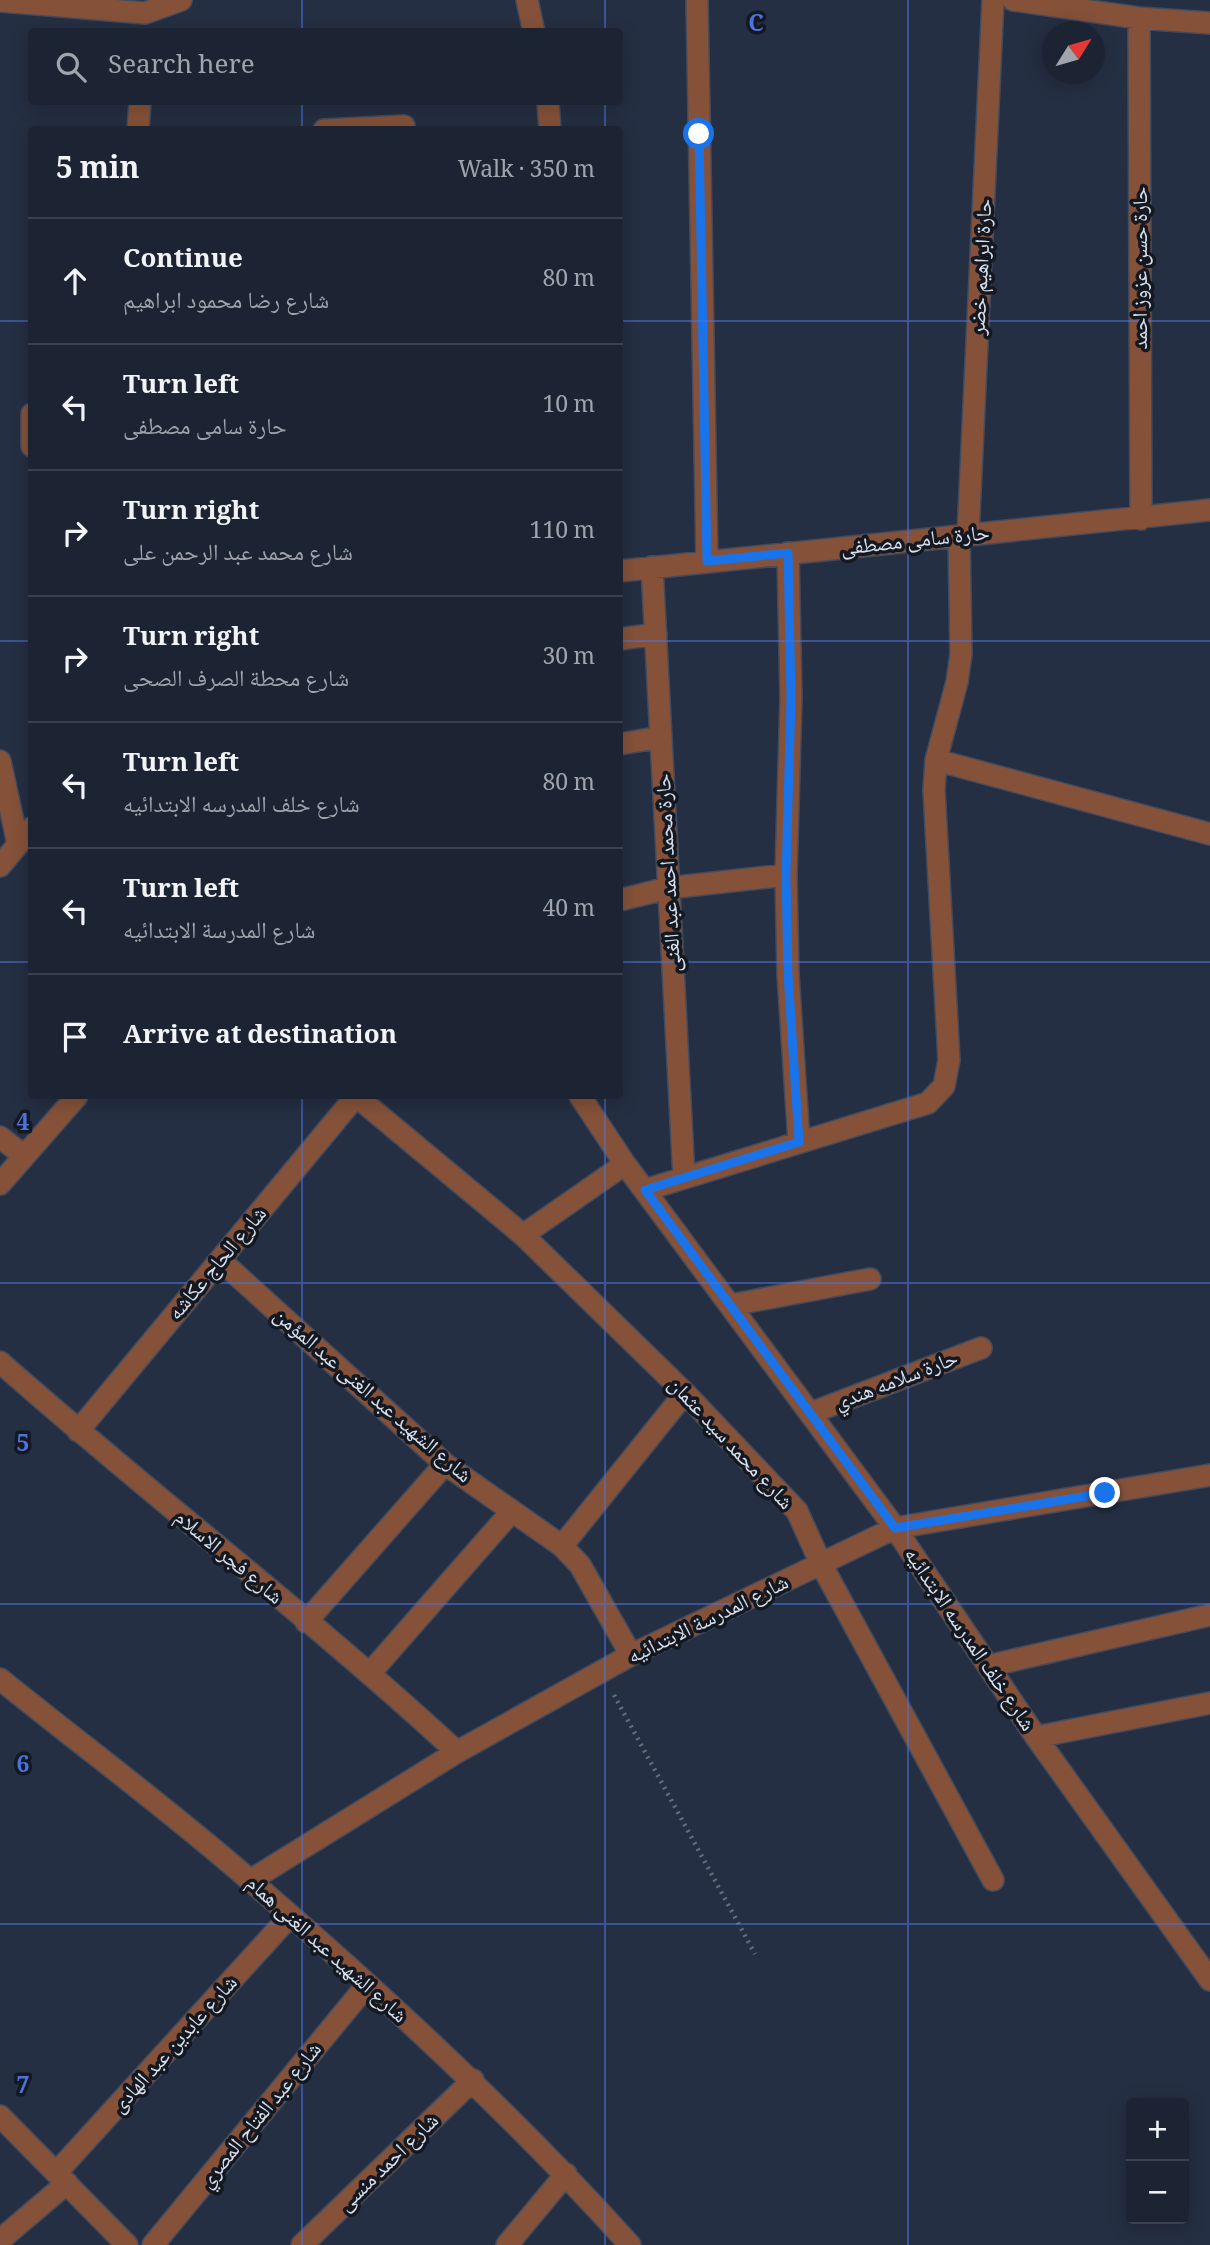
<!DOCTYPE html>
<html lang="en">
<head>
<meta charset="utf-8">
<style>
  :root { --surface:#1c2332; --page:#252b3a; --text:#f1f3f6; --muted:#a0a4ac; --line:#3a404d }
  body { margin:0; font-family:Georgia,"Noto Naskh Arabic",serif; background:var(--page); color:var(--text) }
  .controls { position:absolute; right:21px; bottom:21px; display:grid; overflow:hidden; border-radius:7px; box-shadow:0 4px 18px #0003 }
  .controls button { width:63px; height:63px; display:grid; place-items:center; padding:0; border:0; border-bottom:2px solid var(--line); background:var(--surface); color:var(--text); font:35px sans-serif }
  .compass { position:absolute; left:1042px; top:21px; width:63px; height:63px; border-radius:50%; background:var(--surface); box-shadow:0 4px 18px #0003; rotate:53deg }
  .stop { position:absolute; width:21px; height:21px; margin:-16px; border:5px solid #1a73e8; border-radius:50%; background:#fff }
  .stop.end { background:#1a73e8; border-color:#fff; box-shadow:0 2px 7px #0008 }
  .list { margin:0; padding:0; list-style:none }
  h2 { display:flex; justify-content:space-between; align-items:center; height:91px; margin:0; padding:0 28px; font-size:30px }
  h2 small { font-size:23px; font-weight:400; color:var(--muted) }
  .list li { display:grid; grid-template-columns:46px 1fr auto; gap:21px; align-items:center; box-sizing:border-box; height:126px; padding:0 28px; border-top:2px solid var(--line) }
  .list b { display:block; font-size:26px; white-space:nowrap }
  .list p { margin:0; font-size:23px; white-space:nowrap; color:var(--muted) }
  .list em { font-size:23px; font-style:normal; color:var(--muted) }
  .icon { flex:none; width:38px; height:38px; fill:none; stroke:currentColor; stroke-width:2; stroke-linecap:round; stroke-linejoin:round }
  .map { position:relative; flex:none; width:1210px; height:2245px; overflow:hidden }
  .search { position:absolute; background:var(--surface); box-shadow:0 4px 18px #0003; left:28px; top:28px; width:595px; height:77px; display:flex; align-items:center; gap:18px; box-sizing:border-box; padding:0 24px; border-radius:7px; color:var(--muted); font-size:26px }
  .panel { position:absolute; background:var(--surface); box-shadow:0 4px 18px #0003; left:28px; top:126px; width:595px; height:973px; border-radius:7px }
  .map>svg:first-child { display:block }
</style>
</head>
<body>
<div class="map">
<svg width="1210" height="2245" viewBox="0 0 1210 2245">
  <rect width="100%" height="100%" fill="#252f43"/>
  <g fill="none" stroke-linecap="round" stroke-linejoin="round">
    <defs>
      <path id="street" d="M527 0 534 32
        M697 0 707 561
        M1013 0 1139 18 1210 23
        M0 1 145 13 181 0
        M1139 18 1141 519
        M548 102 550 130
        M138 130 140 102
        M324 130 404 126
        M32 414V446
        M968 535 993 0
        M788 553 791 698 786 875 788 974 799 1142
        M652 567 684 1178
        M620 571 1210 510
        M620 639 656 634
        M620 744 661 737
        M936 760 1210 834
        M0 761 18 844
        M0 866 32 828
        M620 900 668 888 786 875
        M356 1096 523 1235 685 1393 797 1511 821 1564 993 1880
        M580 1096 625 1164 895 1528 1036 1737 1210 1980
        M0 1137 24 1156
        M0 1184 77 1096
        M645 1190 928 1103 944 1086 949 1060 934 790 936 760 957 682 961 654 959 536
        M523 1235 625 1164
        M220 1260 445 1464 562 1546 580 1565 631 1655
        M731 1305 870 1279
        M0 1362C150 1495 310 1616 457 1752
        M811 1413 981 1348
        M78 1431 356 1096
        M562 1546 685 1393
        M306 1622 445 1464
        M988 1666 1210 1615
        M371 1672 512 1511
        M0 1679C84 1747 171 1811 252 1882 385 1997 513 2115 630 2245
        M1036 1737 1210 1703
        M251 1880 457 1752 631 1655 895 1528 1210 1475
        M0 2116 127 2245
        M57 2172 290 1916
        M0 2240 67 2183
        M153 2245 367 1985
        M302 2245 473 2080
        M507 2245 566 2174"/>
    </defs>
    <!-- street casing -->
    <use href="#street" stroke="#424b5e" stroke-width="24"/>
    <!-- path -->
    <path stroke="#656e7f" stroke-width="4.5" stroke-dasharray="2 5" stroke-linecap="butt" d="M614 1695 755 1954"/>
    <!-- street -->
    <use href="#street" stroke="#855239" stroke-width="21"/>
  </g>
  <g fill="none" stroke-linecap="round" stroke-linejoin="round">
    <!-- route -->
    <path stroke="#1a73e8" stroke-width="9" d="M699 134 707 561 788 553 791 698 786 875 788 974 799 1142 645 1190 895 1528 1105 1493"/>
  </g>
  <!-- grid -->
  <path fill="none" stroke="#4c72dd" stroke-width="2" stroke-opacity="0.55" d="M302 0V32M605 0V32M908 0V2245M302 102V130M605 102V130M0 321H32M620 321H1210M0 641H32M620 641H1210M0 962H32M620 962H1210M302 1096V2245M605 1096V2245M0 1283H1210M0 1604H1210M0 1924H1210"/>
  <g text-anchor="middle" stroke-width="7" stroke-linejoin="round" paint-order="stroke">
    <!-- street labels -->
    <g font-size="21" fill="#d9e0ed" stroke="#131821">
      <text transform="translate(981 267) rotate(-87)" y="7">حارة ابراهيم خضر</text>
      <text transform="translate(1140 268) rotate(-90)" y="7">حارة حسن عزوز احمد</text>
      <text transform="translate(915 540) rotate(-6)" y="7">حارة سامى مصطفى</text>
      <text transform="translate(668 873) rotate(-93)" y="7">حارة محمد احمد عبد الغنى</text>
      <text transform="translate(217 1263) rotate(-50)" y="7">شارع الحاج عكاشه</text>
      <text transform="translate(896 1380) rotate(-21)" y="7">حارة سلامه هندي</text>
      <text transform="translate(373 1395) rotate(41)" y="7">شارع الشهيد عبد الغنى عبد المؤمن</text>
      <text transform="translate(731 1443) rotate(47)" y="7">شارع محمد سيد عثمان</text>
      <text transform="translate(229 1557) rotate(40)" y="7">شارع فجر الاسلام</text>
      <text transform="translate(708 1619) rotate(-26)" y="7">شارع المدرسة الابتدائيه</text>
      <text transform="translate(970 1639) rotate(56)" y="7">شارع خلف المدرسه الابتدائيه</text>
      <text transform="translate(327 1949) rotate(42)" y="7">شارع الشهيد عبد الغنى همام</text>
      <text transform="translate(174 2044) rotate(-48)" y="7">شارع عابدين عبد الهادى</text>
      <text transform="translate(260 2115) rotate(-51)" y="7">شارع عبد الفتاح المصري</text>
      <text transform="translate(388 2162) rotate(-44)" y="7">شارع احمد منسى</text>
    </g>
  </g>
  <g font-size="23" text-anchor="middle" font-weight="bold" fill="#4c72dd" stroke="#131821" stroke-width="7" stroke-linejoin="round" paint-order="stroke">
    <text x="756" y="31">C</text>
    <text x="23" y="1130">4</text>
    <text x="23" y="1451">5</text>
    <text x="23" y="1772">6</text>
    <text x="23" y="2093">7</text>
  </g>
</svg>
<div class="controls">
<button>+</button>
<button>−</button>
</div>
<svg class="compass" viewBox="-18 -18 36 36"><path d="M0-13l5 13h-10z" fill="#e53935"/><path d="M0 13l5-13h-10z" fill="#a0a4ac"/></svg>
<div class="stop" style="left:699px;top:134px"></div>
<div class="stop end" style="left:1105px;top:1493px"></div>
<div class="search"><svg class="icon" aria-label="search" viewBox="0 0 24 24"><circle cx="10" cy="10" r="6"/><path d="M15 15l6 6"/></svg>Search here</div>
<section class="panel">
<h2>5 min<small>Walk · 350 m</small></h2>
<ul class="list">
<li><svg class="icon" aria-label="ahead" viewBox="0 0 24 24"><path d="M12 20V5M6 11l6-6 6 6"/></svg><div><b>Continue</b><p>شارع رضا محمود ابراهيم</p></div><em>80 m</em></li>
<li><svg class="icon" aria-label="left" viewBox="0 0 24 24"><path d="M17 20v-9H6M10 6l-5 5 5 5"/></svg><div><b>Turn left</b><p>حارة سامى مصطفى</p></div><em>10 m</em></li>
<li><svg class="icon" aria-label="right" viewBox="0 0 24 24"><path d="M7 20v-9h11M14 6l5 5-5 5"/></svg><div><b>Turn right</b><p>شارع محمد عبد الرحمن على</p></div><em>110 m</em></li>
<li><svg class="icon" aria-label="right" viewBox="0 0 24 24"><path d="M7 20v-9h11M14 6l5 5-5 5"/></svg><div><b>Turn right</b><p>شارع محطة الصرف الصحى</p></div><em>30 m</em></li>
<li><svg class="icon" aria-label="left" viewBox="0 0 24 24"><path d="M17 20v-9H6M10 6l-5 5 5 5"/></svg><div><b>Turn left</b><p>شارع خلف المدرسه الابتدائيه</p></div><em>80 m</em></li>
<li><svg class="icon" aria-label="left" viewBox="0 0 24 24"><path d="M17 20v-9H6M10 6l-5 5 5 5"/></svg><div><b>Turn left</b><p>شارع المدرسة الابتدائيه</p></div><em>40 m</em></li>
<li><svg class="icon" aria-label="arrive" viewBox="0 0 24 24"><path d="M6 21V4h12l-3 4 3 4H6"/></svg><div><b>Arrive at destination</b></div></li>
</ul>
</section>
</div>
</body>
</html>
